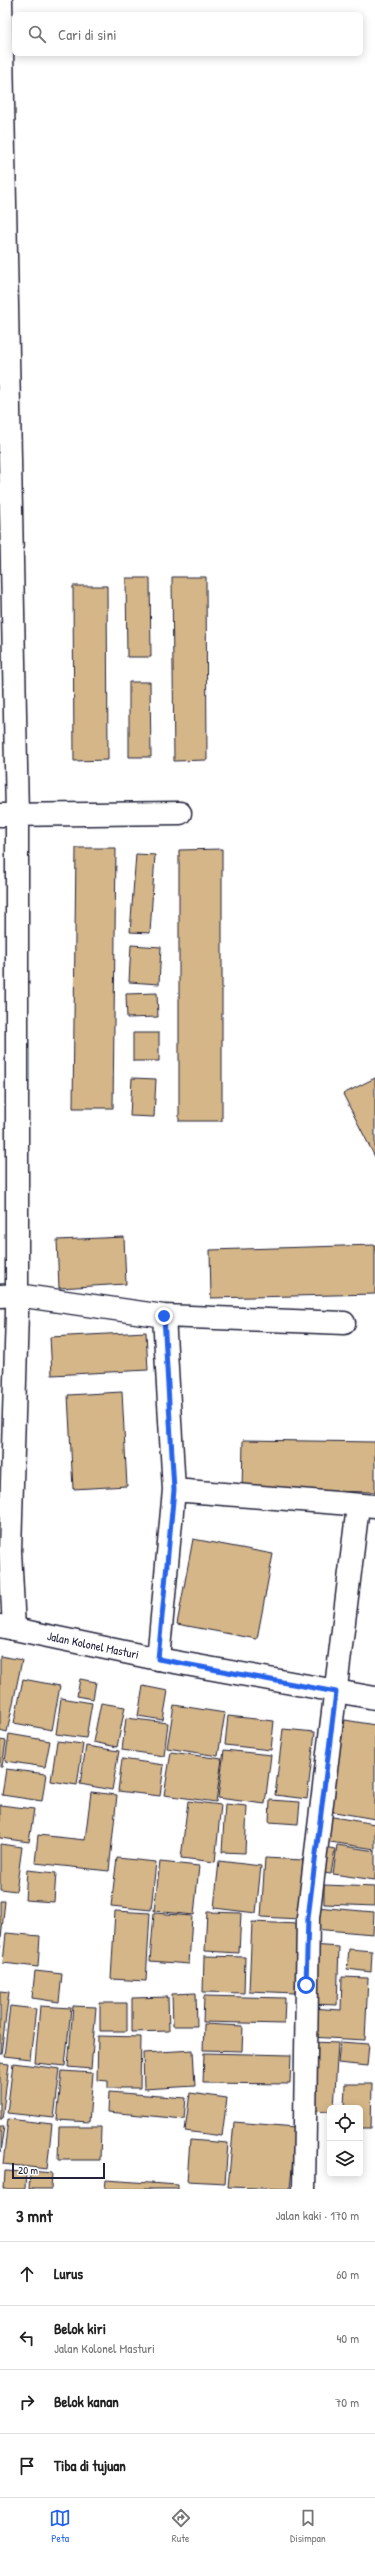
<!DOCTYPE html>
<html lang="id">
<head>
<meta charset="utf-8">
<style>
  :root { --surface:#fff; --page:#f6f6f6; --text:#222; --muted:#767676; --line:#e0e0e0; --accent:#2563eb }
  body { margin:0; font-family:"Patrick Hand",sans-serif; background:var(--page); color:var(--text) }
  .controls { position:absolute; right:12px; bottom:12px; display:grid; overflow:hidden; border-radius:6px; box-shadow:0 2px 10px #0003 }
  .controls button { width:36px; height:36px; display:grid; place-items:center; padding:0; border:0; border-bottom:1px solid var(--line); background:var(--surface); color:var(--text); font:20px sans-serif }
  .scale { position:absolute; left:12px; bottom:10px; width:93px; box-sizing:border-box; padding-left:4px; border:2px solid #22223b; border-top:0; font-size:11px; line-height:14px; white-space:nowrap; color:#22223b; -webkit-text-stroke:3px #fff; paint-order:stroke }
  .stop { position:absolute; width:12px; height:12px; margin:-9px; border:3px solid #2563eb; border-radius:50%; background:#fff }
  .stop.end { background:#2563eb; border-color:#fff; box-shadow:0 1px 4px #0008 }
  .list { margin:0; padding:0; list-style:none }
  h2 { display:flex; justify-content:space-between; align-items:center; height:52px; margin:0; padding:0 16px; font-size:17px }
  h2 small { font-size:13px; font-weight:400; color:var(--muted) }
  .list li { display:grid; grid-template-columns:26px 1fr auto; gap:12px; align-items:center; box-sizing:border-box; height:64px; padding:0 16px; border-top:1px solid var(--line) }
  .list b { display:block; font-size:15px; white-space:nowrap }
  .list p { margin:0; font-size:13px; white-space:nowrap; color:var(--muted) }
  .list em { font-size:13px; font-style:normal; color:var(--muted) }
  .icon { flex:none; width:22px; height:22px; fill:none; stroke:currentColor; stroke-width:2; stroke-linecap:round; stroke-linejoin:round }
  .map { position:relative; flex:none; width:375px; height:2189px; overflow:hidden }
  .search { position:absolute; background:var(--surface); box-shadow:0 2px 10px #0003; left:12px; right:12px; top:12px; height:44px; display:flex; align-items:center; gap:10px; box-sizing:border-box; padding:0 14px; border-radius:6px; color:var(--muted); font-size:15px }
  .sheet { height:308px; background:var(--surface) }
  nav { display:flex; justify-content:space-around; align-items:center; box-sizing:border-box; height:56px; border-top:1px solid var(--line); background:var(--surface); font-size:11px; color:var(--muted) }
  nav a { display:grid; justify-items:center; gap:2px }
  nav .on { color:var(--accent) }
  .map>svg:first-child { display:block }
</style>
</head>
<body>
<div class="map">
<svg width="375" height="2189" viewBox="0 0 375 2189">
  <rect width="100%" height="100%" fill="#fff"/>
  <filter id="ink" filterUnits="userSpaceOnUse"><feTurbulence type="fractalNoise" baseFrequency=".025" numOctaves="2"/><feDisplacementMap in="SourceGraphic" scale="8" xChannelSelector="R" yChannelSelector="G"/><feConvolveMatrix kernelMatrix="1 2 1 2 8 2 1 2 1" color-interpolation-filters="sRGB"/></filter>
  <g filter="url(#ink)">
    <!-- building -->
    <path fill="#d4b688" stroke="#22223b" d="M172 577H206L207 760 174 761Z
      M126 578H150L151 657H127Z
      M73 586H107L108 760 74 761Z
      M129 682H150L151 757H129Z
      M76 848H116L113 1108H73Z
      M222 849V1121H179V850Z
      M136 854 155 855 150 933 130 932Z
      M131 945 161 947 159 984 129 982Z
      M157 993 158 1017 127 1018 126 994Z
      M133 1033H159V1061H133Z
      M132 1078 156 1079 154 1117 130 1116Z
      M375 1078V1157L343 1094Z
      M124 1237 126 1284 59 1288 57 1240Z
      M375 1245V1294L211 1298 210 1250Z
      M146 1332 148 1370 52 1375 50 1337Z
      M122 1392 127 1486 73 1489 68 1395Z
      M243 1440 375 1442V1492L242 1490Z
      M193 1539 273 1554 257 1639 177 1624Z
      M0 1656 22 1660 7 1732 0 1730Z
      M23 1679 60 1686 52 1730 14 1723Z
      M80 1679 96 1682 93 1699 77 1696Z
      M143 1686 168 1691 163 1720 138 1716Z
      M61 1698 92 1703 86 1738 56 1734Z
      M101 1703 125 1707 117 1747 93 1742Z
      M174 1705 225 1713 218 1756 167 1748Z
      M228 1716 274 1721 271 1750 225 1745Z
      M126 1718 168 1723 164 1756 122 1750Z
      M345 1720 375 1725V1819L329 1811Z
      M283 1729 315 1732 307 1799 275 1795Z
      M9 1734 50 1741 45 1767 5 1761Z
      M0 1740 6 1741 2 1767H0Z
      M57 1741 83 1744 77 1785 51 1781Z
      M86 1746 119 1751 112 1790 80 1784Z
      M224 1750 271 1755 265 1804 218 1798Z
      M171 1752 222 1759 216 1802 164 1795Z
      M122 1759 164 1765 160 1796 118 1791Z
      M6 1769 46 1774 42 1801 2 1795Z
      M91 1792 117 1795 109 1871 35 1863 38 1835 85 1840Z
      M270 1800 300 1802 298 1824 269 1822Z
      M188 1801 221 1805 215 1862 181 1858Z
      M225 1804 247 1806 245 1853 222 1852Z
      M0 1805 34 1809 29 1842 0 1838Z
      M327 1816 375 1824V1849L324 1841Z
      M0 1844 22 1847 16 1891 0 1889Z
      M337 1845 375 1851V1880L333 1874Z
      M319 1846 335 1849 331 1874 316 1872Z
      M117 1858 156 1862 151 1910 111 1906Z
      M265 1858 303 1860 299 1919 261 1917Z
      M219 1861 261 1866 256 1913 214 1908Z
      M160 1862 199 1866 194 1915 154 1911Z
      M27 1870 56 1873 54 1902 25 1900Z
      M324 1885 375 1887V1906L324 1904Z
      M0 1901H5L0 1948Z
      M316 1907 374 1912 373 1934 314 1929Z
      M115 1911 150 1913 146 1981 111 1979Z
      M207 1912 241 1913 239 1953 205 1951Z
      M154 1913 192 1916 189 1964 150 1961Z
      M252 1922 298 1924 295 1993 249 1991Z
      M6 1933 40 1936 38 1967 3 1963Z
      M312 1945 339 1947 337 2005 309 2004Z
      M349 1949 372 1951 371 1972 347 1969Z
      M204 1956 245 1957 244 1993 203 1992Z
      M35 1971 62 1974 59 2002 32 1998Z
      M342 1977 368 1978 365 2040 309 2037 310 2008 341 2010Z
      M0 1991 9 1992 1 2054H0Z
      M196 1993 197 2026H173L172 1994Z
      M204 1996 285 1998 284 2024 203 2022Z
      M168 1997 169 2031 132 2032V1998Z
      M100 2003H127V2031H100Z
      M10 2006 36 2009 30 2059 4 2056Z
      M40 2006 71 2008 65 2066 35 2063Z
      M73 2006 96 2007 91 2069 68 2067Z
      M204 2024 243 2026 242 2051 203 2050Z
      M98 2036 141 2037 140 2088H108V2081L97 2080Z
      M312 2042 338 2043 334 2108H330V2111L309 2110Z
      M340 2042 369 2044 367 2066 338 2063Z
      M193 2050 195 2086 144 2089 143 2053Z
      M204 2053 291 2055 290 2084 203 2083Z
      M0 2063 9 2064 2 2119H0Z
      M13 2063 60 2069 54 2118 7 2113Z
      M62 2071 93 2073 89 2122 57 2120Z
      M345 2084H372L371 2128H360V2108H344Z
      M109 2092 186 2098 184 2119 108 2112Z
      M190 2093 227 2098 222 2136 185 2131Z
      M8 2119 52 2124 47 2169 3 2164Z
      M234 2122 296 2127 290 2189 228 2187Z
      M0 2127H4L0 2152Z
      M59 2127H101L100 2160H58Z
      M190 2140 228 2143 225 2183 187 2181Z
      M5 2171 26 2172 25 2189H4Z
      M30 2171 52 2173 51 2189H29Z
      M106 2180 178 2185V2189H105Z"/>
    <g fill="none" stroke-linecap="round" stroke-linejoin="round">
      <defs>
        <path id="minor" d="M1 0 17 816V1312L10 1551 14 1629
          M0 815 180 813
          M0 1296 17 1295 164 1316 344 1323
          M174 1490 375 1506
          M158 1659 174 1490 164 1316
          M304 2189 308 1918 358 1506"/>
        <g id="major">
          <path id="s1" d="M0 1626 158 1659 375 1698"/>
        </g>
      </defs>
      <!-- minor casing -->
      <use href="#minor" stroke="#22223b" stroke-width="25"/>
      <!-- major casing -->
      <use href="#major" stroke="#22223b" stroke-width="25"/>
      <!-- minor -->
      <use href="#minor" stroke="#fff" stroke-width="22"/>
      <!-- major -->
      <use href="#major" stroke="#fff" stroke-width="22"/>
    </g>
  </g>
  <g fill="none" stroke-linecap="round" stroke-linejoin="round" filter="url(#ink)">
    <!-- route -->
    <path stroke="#2563eb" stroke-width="5" d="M164 1316 174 1490 158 1659 336 1692 308 1918 306 1985"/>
  </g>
  <g text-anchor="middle" stroke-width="3" stroke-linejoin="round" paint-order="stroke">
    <!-- street labels -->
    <g font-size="12" fill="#22223b" stroke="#fff">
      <text dy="4" stroke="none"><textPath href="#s1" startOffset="95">Jalan Kolonel Masturi</textPath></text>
    </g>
  </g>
</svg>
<div class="controls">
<button><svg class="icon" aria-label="locate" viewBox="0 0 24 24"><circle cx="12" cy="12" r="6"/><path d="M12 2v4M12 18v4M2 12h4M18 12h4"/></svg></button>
<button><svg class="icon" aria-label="layers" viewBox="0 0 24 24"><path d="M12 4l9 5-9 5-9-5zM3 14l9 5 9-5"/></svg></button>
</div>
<div class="scale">20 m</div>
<div class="stop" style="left:306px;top:1985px"></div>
<div class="stop end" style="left:164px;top:1316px"></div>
<div class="search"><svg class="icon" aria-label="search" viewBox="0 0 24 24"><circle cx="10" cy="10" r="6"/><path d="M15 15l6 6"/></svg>Cari di sini</div>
</div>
<section class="sheet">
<h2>3 mnt<small>Jalan kaki · 170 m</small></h2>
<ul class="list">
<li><svg class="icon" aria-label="ahead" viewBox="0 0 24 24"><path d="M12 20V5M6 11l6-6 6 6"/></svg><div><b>Lurus</b></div><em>60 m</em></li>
<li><svg class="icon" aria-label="left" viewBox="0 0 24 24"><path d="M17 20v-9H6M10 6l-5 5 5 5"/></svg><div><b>Belok kiri</b><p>Jalan Kolonel Masturi</p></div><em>40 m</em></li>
<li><svg class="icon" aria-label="right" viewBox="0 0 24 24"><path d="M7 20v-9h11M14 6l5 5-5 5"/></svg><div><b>Belok kanan</b></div><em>70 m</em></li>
<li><svg class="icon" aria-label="arrive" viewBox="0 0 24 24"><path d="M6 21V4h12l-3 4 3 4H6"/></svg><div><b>Tiba di tujuan</b></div></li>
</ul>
</section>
<nav>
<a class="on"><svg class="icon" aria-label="map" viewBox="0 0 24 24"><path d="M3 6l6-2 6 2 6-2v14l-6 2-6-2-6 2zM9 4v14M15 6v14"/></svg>Peta</a>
<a><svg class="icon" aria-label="directions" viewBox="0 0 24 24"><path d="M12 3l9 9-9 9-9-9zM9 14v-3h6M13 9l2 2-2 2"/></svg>Rute</a>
<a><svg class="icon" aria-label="saved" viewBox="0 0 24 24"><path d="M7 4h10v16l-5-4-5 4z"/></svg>Disimpan</a>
</nav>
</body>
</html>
